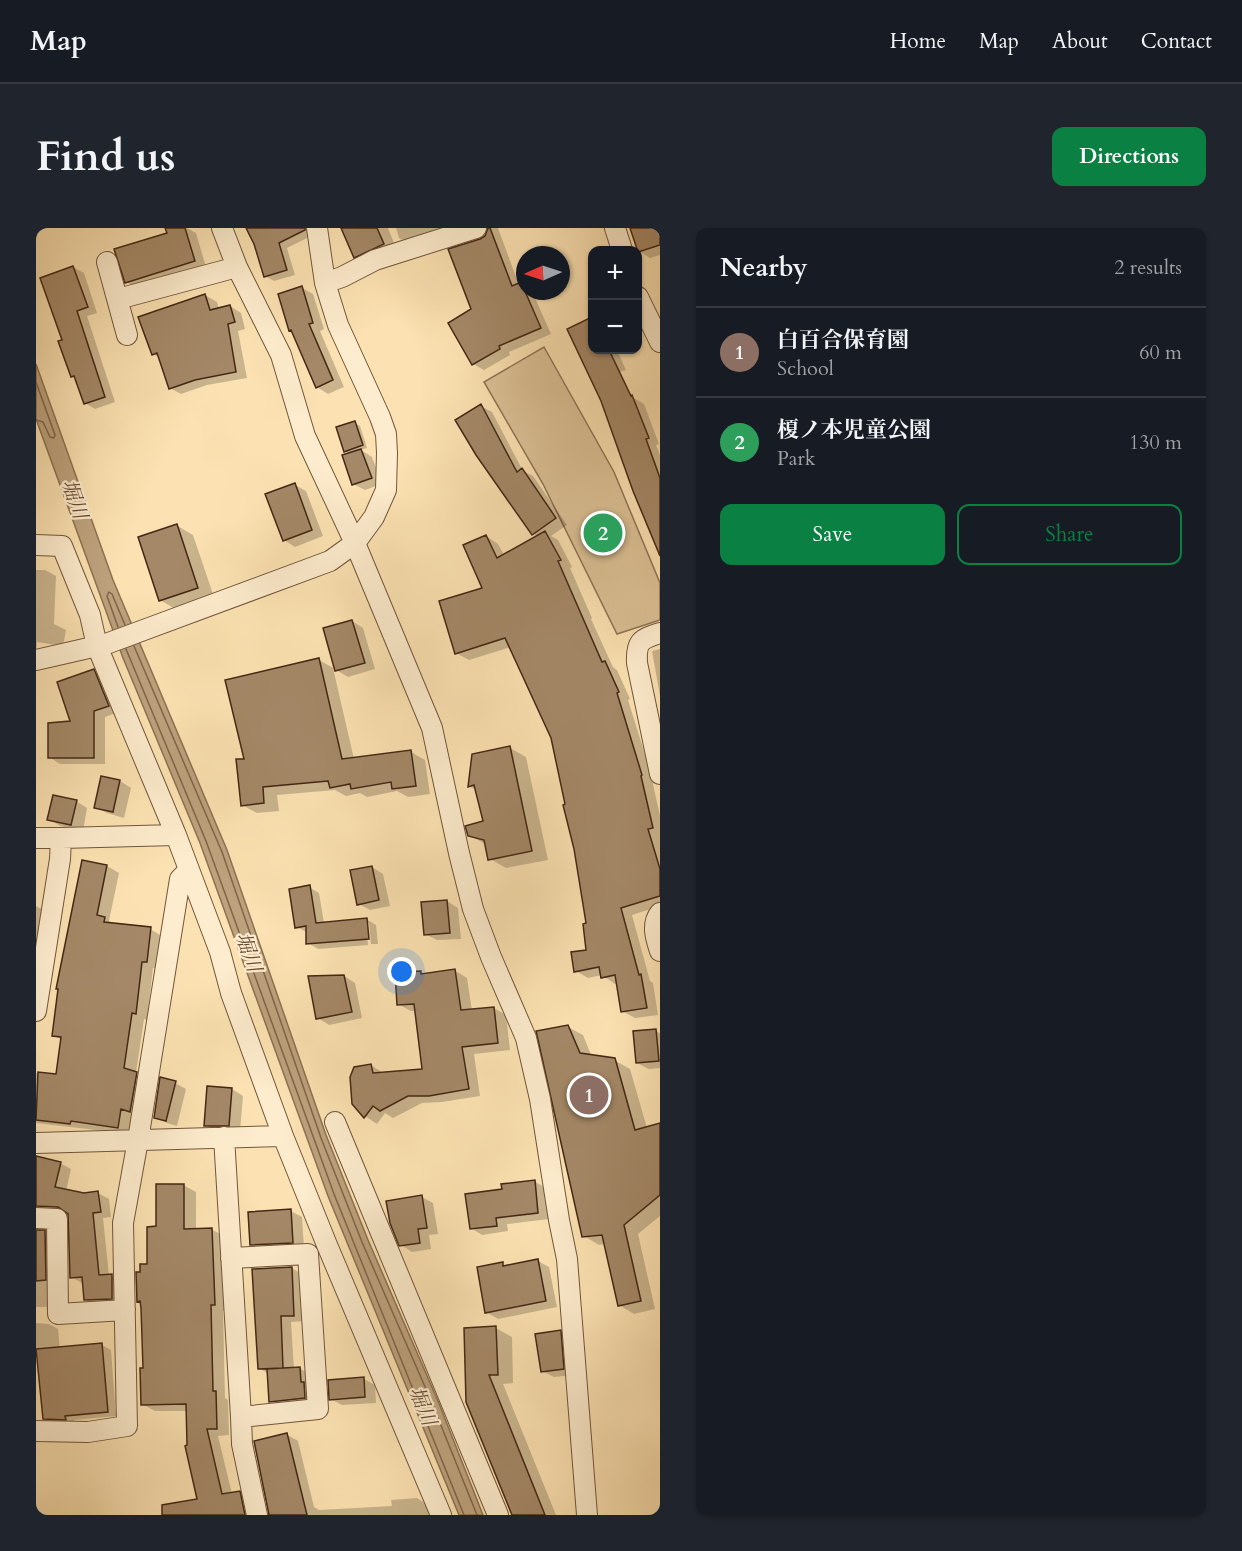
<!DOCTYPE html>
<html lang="en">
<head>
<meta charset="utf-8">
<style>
  :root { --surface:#171b24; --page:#20242c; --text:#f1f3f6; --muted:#9ea1a6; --line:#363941; --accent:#0b8043 }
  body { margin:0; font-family:Cardo,"Noto Serif JP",serif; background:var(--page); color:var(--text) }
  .controls { position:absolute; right:18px; top:18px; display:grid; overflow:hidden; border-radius:12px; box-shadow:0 2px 4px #0004 }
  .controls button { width:54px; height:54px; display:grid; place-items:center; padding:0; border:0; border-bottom:2px solid var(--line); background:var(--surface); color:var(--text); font:30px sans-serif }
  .compass { position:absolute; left:480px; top:18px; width:54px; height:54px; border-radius:50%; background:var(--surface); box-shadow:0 2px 4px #0004; rotate:267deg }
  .you { position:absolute; left:366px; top:744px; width:21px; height:21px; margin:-15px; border:4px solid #fff; border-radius:50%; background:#1a73e8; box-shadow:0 0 0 9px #1a73e833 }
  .badge { display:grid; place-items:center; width:39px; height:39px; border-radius:50%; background:var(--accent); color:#fff; font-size:20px; font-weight:700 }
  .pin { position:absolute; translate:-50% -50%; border:3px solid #fff; box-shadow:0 2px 6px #0006 }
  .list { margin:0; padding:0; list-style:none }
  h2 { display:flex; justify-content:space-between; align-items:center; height:78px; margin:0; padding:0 24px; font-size:26px }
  h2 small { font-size:20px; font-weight:400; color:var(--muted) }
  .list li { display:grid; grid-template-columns:39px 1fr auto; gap:18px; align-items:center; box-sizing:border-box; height:90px; padding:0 24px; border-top:2px solid var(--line) }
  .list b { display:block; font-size:22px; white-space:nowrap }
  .list p { margin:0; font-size:20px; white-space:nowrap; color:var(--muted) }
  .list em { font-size:20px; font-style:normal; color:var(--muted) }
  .actions { display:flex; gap:12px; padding:18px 24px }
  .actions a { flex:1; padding:14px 0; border:2px solid var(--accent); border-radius:12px; text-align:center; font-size:21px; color:var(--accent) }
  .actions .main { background:var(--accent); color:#fff }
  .map { position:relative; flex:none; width:624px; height:1287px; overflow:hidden; border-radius:12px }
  header { display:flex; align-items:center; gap:36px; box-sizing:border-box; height:84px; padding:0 30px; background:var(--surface); border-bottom:2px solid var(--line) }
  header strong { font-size:28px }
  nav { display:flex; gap:33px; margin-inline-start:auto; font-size:21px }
  .intro { display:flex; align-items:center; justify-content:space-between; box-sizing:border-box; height:144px; padding:0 36px }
  h1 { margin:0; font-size:42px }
  .button { padding:15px 27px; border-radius:12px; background:var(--accent); color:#fff; font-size:21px; font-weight:700 }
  main { display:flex; gap:36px; padding:0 36px }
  aside { flex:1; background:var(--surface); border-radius:12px; box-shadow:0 2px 4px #0004 }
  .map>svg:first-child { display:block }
</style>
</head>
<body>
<header>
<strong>Map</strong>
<nav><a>Home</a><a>Map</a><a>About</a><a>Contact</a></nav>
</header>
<div class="intro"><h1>Find us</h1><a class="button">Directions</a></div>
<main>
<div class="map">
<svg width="624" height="1287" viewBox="0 0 624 1287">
  <rect width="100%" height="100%" fill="#fce2b2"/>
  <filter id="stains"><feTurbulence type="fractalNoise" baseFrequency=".00333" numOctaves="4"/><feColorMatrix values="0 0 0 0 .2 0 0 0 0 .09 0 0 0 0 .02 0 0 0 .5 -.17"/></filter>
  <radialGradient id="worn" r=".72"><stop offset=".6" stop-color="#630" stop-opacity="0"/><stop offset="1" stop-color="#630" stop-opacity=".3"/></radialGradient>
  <!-- green -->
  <path fill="#ddc297" stroke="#907456" stroke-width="1.5" d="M508 119 578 244 624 355V392L581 406 507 256 448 154Z"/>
  <!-- water -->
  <path fill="#bda27d" stroke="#8d7153" stroke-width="1.5" d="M0 136 77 352 191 622 290 907 332 1012 402 1173 447 1287H423L292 968 164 615 87 430 0 191Z"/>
  <!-- shadow -->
  <path fill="#0003" d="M144 0H151L160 5 170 39 102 60 90 54 80 22Z
    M211 0H273L277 7 251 20 259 47 238 53 229 48 219 15Z
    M307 0H352L362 25 333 37 319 29Z
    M360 0H428L374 16 363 10Z
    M453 0H462L483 57 489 58V63H496L515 106 473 124 474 127 448 142 437 136V82Z
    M595 0H624V27L614 30 603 23Z
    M37 39 48 45 61 85 51 88 79 174 59 181 49 175 41 151 36 148 28 113Z
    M266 60 277 66 288 101 284 103 308 159 292 166 281 159 257 103 254 102Z
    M169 67 181 74 183 81 194 78 205 85 209 101 202 103 211 150 171 157 145 166 134 160 124 130 117 126Z
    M556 90V122H581L590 142 564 150 533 101Z
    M596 169 608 176 623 216 620 217 624 227V323Z
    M445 178 456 184 487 243 497 248 531 297 515 308 522 312 536 339 534 340 556 390 555 391 577 439 581 442 594 471 592 472 618 555 617 556 624 588V678L596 687 614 753 617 755 622 787 599 790 586 783 582 755 579 756 566 747 552 750 540 743 552 723V696L531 577 517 510 475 419 433 432 420 425 448 360 450 308 462 316 468 327 502 309 497 306Z
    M319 195 324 198 331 220 325 222 336 229 346 256 329 262 317 256 315 226 309 223Z
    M259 257 270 263 287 308 259 319 248 312Z
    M140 297 157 307 178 369 141 382 124 372Z
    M0 342H9L20 348 18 396 30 402 27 418 1 414 0 425Z
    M316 393 327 400 339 441 312 449 297 440 318 531 375 524 389 532 394 566 372 569 361 563 331 569 324 565 310 568 299 562 241 567 243 583 221 585 206 577 209 532 283 432 301 442Z
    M624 421V468L616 423Z
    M57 443 69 449 83 484 69 489V536H24L13 529 36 494Z
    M474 520 490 529 512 632 470 640 454 631 451 617 433 607 449 594 441 563 433 558Z
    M67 549 84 553 95 560 88 590 71 585 60 579Z
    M40 573 51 580 47 603 24 598 13 591Z
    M71 638 83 645 73 693 80 697 114 701 126 708 123 740H117L111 792 108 791 100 845 112 852 94 906 0 895V845L21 847 26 812 17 807Z
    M336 639 347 646 354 678 334 682 323 676Z
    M273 659 283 665 288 695 330 691 340 697 342 716H335L333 695H330L332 717 282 721 272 715 270 704 261 699Z
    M411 673 422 680 425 711 401 712 389 706Z
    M0 678 9 683 0 733Z
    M418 742 431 750 436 783 458 780 470 787 474 822 438 826 444 868 406 874 386 875 357 890 349 885 341 896 329 888 335 837 347 845 388 842 381 783H375L362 776 384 744 388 747Z
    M308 748 319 755 326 790 293 797 282 790Z
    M532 799 547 807 556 829 578 832 594 841 611 900 624 897V988L602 1006 619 1081 598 1086 583 1077 569 1016 563 1017 548 1008Z
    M619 803 624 805V840L613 841 601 835Z
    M139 855 150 861 141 898 131 895 119 889Z
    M196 861 207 868 204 903 181 904 170 897Z
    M0 930 24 935 35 941 30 963 48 966 62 965 73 971 75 989 67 990 73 1048 87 1054V1076L60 1078 49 1072 48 1056 35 1049 33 984 12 983 0 992Z
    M498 953 510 960 513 991 471 996 472 1003 446 1007 435 1000 468 962Z
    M147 957 160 964V1002L175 1001 188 1008 191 1083H187L189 1170 192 1172 193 1207 182 1208 196 1266 203 1264 216 1271 219 1287H163V1272L153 1218 151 1183H119L106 1176 109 1141 106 1075 102 1073 105 1045 113 1037 122 1000Z
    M386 969 397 975 402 1006 393 1007 395 1021 376 1024 365 1017Z
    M255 983 266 989 268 1020 227 1023 215 1016Z
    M0 1002 9 1004 20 1010 19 1079H0Z
    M502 1033 513 1039 521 1079 462 1091 450 1084 466 1036 472 1039Z
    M256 1040 267 1047 269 1093 255 1094 258 1141 263 1140 275 1147 280 1176 246 1180 235 1173 233 1146 223 1140Z
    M0 1095 13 1096 22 1101 24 1121 66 1117 75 1122 80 1188 38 1192V1196H18L9 1190 2 1129 0 1128Z
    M460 1100 476 1109 477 1155 467 1156 520 1287H478L429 1101Z
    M524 1104 536 1110 538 1147 518 1149 506 1143Z
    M328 1151 339 1157 340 1175 306 1177 295 1171Z
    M250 1206 262 1213 278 1279 283 1282 356 1278 355 1272 381 1270 392 1277 393 1287H234Z"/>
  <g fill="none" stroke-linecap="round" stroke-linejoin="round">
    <!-- shore -->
    <path stroke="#806449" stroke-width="1.5" d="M0 154 19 207 18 210 14 209 7 194 0 192
      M82 399 71 368 73 364 76 366 89 397
      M98 418 186 624 285 910 326 1014 396 1175 441 1287
      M90 421 170 613 298 966 428 1287"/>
  </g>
  <!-- building -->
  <path fill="#a48867" stroke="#442715" stroke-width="1.5" d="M129 0H149L159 33 89 55 78 21 131 5Z
    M210 0H269V2L243 15 251 42 228 49 218 16Z
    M305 0H341L348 16 318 30Z
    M452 0H454L476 58 485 54 505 100 463 118 464 121 436 137 412 95 435 81 412 21 444 11 449 8Z
    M594 0H624V17L602 24Z
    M37 38 52 79 41 83 69 169 48 176 38 148 35 149 22 113 26 112 4 50Z
    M266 58 277 95 273 96 297 152 280 160 255 102 253 103 242 66Z
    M169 66 174 82 194 77 199 94 192 96 200 144 159 152 133 161 121 125 116 127 102 89Z
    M556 89V122H573L595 168 596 167 613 210 610 211 624 250V328L597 263 565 173 531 101Z
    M445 176 481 244 486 240 520 290 496 307 440 227 419 192Z
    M319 193 327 217 308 224 300 199Z
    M325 221 336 250 316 257 306 227Z
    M259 255 276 302 247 313 229 266Z
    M141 296 162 360 123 373 102 309Z
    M509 303 525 332 522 333 566 434 569 433 583 464 581 465 606 547 605 548 617 600 612 601 624 641V668L585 680 603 747 605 746 611 780 585 784 579 747 565 750 563 739 538 744 535 724 550 722 547 696 550 695 538 621 527 577 529 576 515 510 469 410 419 426 403 373 446 360 427 317 450 307 461 330Z
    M316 392 329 435 299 443 287 400Z
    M283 430 306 531 375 522 380 558 356 561 355 554 315 561 314 556 294 560 292 553 227 559 228 575 205 578 200 531H208L189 452Z
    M58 441 73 478 58 483V530H12V495L34 493 21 454Z
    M474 518 496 623 452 632 448 612 432 608 429 598 447 593 438 557 432 559 436 526Z
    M65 548 84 552 77 584 58 580Z
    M17 567 41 572 35 597 11 592Z
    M46 632 71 637 61 687 69 689 68 694 115 699 111 734H106L100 786 96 785 88 840 101 844 94 884 85 881 82 900 35 893 34 896 0 892 2 844 20 846 25 809 16 808 22 761H20Z
    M336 638 343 672 321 677 314 642Z
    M274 657 280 695 331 690 333 711 270 716V698L259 700 253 661Z
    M411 672 414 705 388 707 385 674Z
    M419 741 425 782 458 779 462 815 426 819 433 861 393 868H372L344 883 337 878 328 890 316 876 314 849 318 839 335 836 337 845 386 841 378 776 361 777 359 744 385 743V746Z
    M308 747 316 784 280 791 272 748Z
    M532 797 544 825 579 830 599 902 624 895V967L588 997 605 1073 582 1078 566 1007 546 1009 500 803Z
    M620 801 623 833 600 835 597 803Z
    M124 849 140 853 130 893 118 890Z
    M171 858 196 860 193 898H168Z
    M0 928 25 934 19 959 48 965 62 963 65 984 57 985 63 1047 76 1046V1071L48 1072 46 1049 34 1050 32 986 22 979 0 978Z
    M499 952 502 985 460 990 461 998 434 1001 429 966 466 961 465 956Z
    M120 956H148V1001L176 1000 179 1077H175L177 1163H180L181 1201H171L186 1266 204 1263 209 1287H126V1277L161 1271 149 1218 151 1217 150 1176 105 1177 104 1140H107L105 1080 104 1073 101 1074 100 1044H104V1036H111V999L120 998Z
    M386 967 391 1000 382 1001 384 1015 363 1018 354 995 350 973Z
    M255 981 257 1015 214 1017 212 984Z
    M0 1002H9L10 1052 0 1053Z
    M502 1031 510 1073 449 1085 441 1039 467 1034V1038Z
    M256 1039 258 1088H245L247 1140 222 1141 216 1041Z
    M460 1098 462 1147H453L509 1287H476L430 1174 428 1100Z
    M525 1102 528 1141 505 1144 499 1106Z
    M66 1115 72 1184 29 1188 30 1192 7 1191 0 1121Z
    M264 1139 265 1154H268L269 1170 233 1174 231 1141Z
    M328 1149 329 1169 293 1172 292 1152Z
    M251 1205 271 1287H233L218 1213Z"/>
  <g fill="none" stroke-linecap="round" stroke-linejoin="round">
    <defs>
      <path id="street" d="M186 0 201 39 245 127 269 208 319 315 396 500 423 625 437 681 455 729 490 810 504 871 523 992 531 1031 551 1287
        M579 0 586 22
        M71 34 91 107
        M289 55 306 49 339 32 440 0
        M602 69 624 114
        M82 71 201 39
        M0 317 26 318 54 387 61 418 140 607 184 724 195 765 247 908 291 1017 405 1287
        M624 405C604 411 600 414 601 435L624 546
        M0 432 70 416 294 333 319 315 338 289 350 262 351 225 350 206 344 189 302 97 289 55 281 0
        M0 610H25L24 631 0 783
        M25 610 140 607
        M624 685C615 696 620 711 624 723
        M299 894 462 1287
        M188 909 205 1189
        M0 915 247 908
        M0 990 21 991 22 1086 89 1082
        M195 1030 272 1026 282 1181 205 1189 206 1216 221 1287
        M0 1203 52 1204 91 1198 87 995 102 912 144 651 153 642"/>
    </defs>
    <!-- street casing -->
    <use href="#street" stroke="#72563c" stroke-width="22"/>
    <!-- street -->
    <use href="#street" stroke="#fdeccd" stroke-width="20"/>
  </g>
  <g text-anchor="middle" stroke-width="4.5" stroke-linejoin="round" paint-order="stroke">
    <!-- water labels -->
    <g font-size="20" font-style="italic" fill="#684c34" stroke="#fdeccd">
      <text transform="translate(39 271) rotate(71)" y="7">堀川</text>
      <text transform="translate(213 724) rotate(71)" y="7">堀川</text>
      <text transform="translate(387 1178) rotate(68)" y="7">堀川</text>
    </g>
  </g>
  <rect width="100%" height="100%" filter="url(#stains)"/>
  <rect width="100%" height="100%" fill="url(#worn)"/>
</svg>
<div class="controls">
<button>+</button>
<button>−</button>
</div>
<svg class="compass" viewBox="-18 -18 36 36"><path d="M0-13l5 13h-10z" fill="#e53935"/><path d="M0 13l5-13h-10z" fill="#9ea1a6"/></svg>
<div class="you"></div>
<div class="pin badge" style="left:553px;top:867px;background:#8d6e63">1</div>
<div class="pin badge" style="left:567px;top:305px;background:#2e9e5b">2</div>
</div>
<aside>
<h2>Nearby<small>2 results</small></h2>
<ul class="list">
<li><span class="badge" style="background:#8d6e63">1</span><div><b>白百合保育園</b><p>School</p></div><em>60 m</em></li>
<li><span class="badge" style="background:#2e9e5b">2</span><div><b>榎ノ本児童公園</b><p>Park</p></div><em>130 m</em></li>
</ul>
<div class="actions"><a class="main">Save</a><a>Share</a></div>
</aside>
</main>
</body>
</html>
